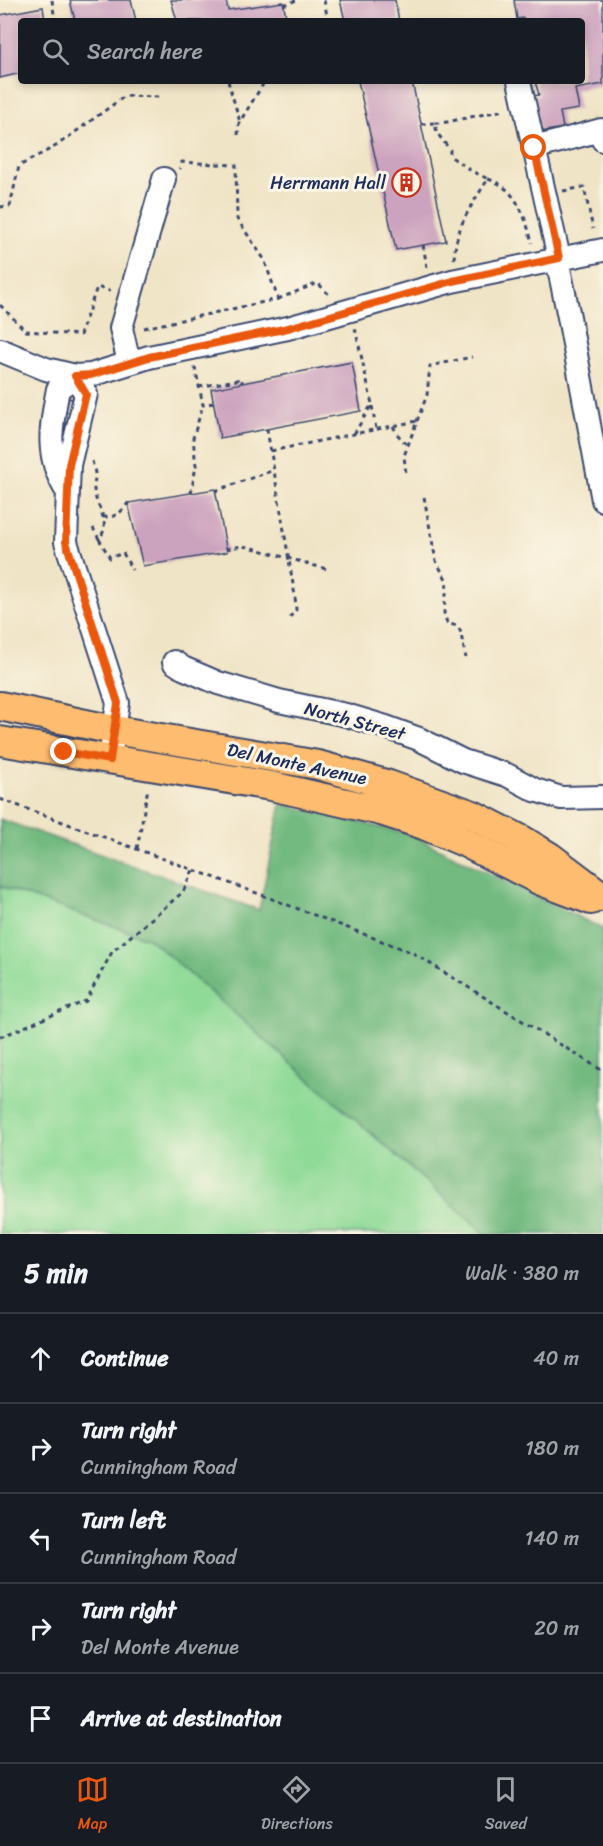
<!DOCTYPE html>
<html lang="en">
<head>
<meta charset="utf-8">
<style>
  :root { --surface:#171b24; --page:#242831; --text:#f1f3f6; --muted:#9ea1a6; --line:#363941; --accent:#ea580c }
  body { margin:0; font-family:Sriracha,sans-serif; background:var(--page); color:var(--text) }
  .stop { position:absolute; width:18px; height:18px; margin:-14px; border:4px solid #ea580c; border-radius:50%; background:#fff }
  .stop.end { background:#ea580c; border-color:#fff; box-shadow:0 2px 6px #0008 }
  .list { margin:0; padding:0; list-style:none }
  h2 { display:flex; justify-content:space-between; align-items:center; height:78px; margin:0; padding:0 24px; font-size:26px }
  h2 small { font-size:20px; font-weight:400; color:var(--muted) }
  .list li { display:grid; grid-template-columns:39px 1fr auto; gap:18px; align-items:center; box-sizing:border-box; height:90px; padding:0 24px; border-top:2px solid var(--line) }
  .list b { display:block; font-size:22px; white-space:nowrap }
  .list p { margin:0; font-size:20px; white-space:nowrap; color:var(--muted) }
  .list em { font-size:20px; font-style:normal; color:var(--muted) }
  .icon { flex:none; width:33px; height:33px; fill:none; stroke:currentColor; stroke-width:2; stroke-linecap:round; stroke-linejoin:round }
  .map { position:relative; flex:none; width:603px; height:1234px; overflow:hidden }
  .search { position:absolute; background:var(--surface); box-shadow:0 3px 9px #0003; left:18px; right:18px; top:18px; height:66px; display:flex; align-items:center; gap:15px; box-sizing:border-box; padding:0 21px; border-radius:6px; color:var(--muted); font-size:22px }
  .sheet { height:528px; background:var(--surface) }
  nav { display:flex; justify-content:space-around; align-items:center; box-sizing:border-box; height:84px; border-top:2px solid var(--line); background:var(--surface); font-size:16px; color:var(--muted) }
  nav a { display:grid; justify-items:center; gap:3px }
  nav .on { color:var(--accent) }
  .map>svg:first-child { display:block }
</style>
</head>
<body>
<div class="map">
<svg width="603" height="1234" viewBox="0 0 603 1234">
  <rect width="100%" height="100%" fill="#fcf5e5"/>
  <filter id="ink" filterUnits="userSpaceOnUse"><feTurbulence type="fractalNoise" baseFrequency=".0167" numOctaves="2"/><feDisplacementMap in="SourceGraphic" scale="12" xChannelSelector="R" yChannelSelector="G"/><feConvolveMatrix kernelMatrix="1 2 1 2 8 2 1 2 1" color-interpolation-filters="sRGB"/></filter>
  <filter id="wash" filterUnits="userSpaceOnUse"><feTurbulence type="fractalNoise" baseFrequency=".008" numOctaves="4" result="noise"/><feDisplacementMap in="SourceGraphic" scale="24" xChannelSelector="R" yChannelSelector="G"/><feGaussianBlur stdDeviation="1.35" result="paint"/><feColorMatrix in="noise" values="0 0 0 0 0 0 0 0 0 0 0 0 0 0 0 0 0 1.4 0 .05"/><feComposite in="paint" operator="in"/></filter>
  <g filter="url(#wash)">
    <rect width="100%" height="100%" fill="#f0e4c6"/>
    <!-- green -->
    <path fill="#8eda96" stroke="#54847a" stroke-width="1.5" d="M0 886 150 939 486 1234H0Z"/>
    <!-- forest -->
    <path fill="#72ba7f" stroke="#46746e" stroke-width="1.5" d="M281 804 409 834 603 929V1234H486L150 939 0 886V819L259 910Z"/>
    <g id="blocks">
      <!-- building -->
      <path fill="#cca3be" d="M70 0H131L136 21H75Z
        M171 0H226L228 10 283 2 287 21H177Z
        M340 0H395L399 21H345Z
        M514 0H603V84L575 89 579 109 560 112 563 128 540 132 533 96 539 95 535 81H582V21H524L523 18 517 19Z
        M43 7 45 21H21V73L0 78V15Z
        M358 81H412L446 241 396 250Z
        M352 362 361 411 220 438 211 389Z
        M67 398 73 399 77 404 70 413 65 412Z
        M215 489 227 552 143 566 128 503Z"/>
    </g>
  </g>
  <g filter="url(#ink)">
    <use href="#blocks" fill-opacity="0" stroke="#3b4a6e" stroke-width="1.5"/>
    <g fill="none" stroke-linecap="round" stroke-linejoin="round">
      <defs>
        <path id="minor" d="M519 81 559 258
          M534 148 601 130 603 140
          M557 259 569 317 603 500
          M0 350 46 369 75 376 91 375 149 357 288 328 452 281 603 250
          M129 363 121 328 164 179
          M75 376 86 394 69 465 66 542 118 703 112 745
          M65 488C45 454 51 425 58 389L75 376
          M174 662 183 668 218 683 279 701 346 715 386 727 419 739 463 761 507 775 535 790 561 798 603 797"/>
        <path id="major" d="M0 706 114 730 318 765 389 785 473 815 522 840 550 857 603 897
          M0 741 271 786 381 811 424 825 464 842 541 881 591 900"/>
      </defs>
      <!-- minor casing -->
      <use href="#minor" stroke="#3b4a6e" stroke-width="26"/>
      <!-- major casing -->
      <use href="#major" stroke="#3b4a6e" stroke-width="32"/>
      <!-- path -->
      <path stroke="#3b4a6e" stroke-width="3" stroke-dasharray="4.5 4.5" stroke-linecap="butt" d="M52 0 55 21
        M324 0 328 21
        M283 5 297 0
        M228 81 240 122
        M435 123H442L504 110
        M421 124 435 123 437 133 450 150V156L470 170 488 179C470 208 456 225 454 260
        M238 135 239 123 265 81
        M488 179C516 187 526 218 532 243
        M563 191 584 187 593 229
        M0 207 10 206 19 166 56 146 125 96 160 97
        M423 245 427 267
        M278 299 318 283 330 296
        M0 305 26 331 80 335 97 287 110 291
        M144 328 278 299 264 259 237 219 236 165 182 162 180 169
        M195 367 203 405 213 403
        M199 387 242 379V383
        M372 406 376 429
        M417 421 427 395 430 366 472 357
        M393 426 398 435 407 445
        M267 429 295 596 296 610 289 618
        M354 434 372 404 355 328
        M271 451 417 421 404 456 406 474
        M92 461C93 465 95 470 95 475 95 480 94 485 94 489 95 507 113 522 99 539L93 528
        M215 491 274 470
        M191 493 196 466 193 438 203 405
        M424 497 436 561 446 579 447 589 445 600 444 613 447 623 457 626 460 630 466 658
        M103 517C120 518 121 510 132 499
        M99 539 110 558 123 553 132 570
        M226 549 242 546 253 548 326 569
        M0 799 262 895 413 953 603 1071
        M137 849 148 788
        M0 1037 86 1001 112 952 183 892 193 870"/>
      <!-- minor -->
      <use href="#minor" stroke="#fff" stroke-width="22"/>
      <!-- major -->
      <use href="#major" stroke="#fdbc6f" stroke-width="28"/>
    </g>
  </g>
  <g fill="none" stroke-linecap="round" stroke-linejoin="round" filter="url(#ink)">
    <!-- route -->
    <path stroke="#ea580c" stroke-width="8" d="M64 752 110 760 118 703 66 542 69 465 86 394 75 376 91 375 149 357 288 328 453 281 559 258 534 148"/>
  </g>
  <!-- icons -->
  <defs>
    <symbol id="building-ring" viewBox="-11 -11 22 22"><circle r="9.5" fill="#fcf5e5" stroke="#c8321e" stroke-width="1.5"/><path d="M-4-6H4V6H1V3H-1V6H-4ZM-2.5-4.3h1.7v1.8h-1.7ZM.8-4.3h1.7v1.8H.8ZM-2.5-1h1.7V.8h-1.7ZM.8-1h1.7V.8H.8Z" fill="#c8321e"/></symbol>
  </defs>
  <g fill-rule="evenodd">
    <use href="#building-ring" x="390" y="166" width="33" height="33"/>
  </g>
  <g text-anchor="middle" stroke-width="6" stroke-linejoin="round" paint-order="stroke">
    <!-- poi labels -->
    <g font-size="18" fill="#1b2f5e" stroke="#fcf5e5" text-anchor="end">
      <text x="386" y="189">Herrmann Hall</text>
    </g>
    <!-- street labels -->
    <g font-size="18" fill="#1b2f5e" stroke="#fcf5e5">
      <text transform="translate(355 721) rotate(15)" y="6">North Street</text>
      <text transform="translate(297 764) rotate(12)" y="6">Del Monte Avenue</text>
    </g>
  </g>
</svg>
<div class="stop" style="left:534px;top:148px"></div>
<div class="stop end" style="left:64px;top:752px"></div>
<div class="search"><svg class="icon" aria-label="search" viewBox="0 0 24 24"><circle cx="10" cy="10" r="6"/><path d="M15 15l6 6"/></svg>Search here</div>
</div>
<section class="sheet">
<h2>5 min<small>Walk · 380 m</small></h2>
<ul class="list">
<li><svg class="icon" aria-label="ahead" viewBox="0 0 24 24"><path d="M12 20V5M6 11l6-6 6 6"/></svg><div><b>Continue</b></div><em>40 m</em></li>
<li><svg class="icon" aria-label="right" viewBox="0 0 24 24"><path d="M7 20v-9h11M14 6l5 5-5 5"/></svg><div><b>Turn right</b><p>Cunningham Road</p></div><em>180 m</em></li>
<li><svg class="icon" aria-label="left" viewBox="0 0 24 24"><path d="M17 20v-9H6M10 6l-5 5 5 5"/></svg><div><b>Turn left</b><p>Cunningham Road</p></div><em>140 m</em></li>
<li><svg class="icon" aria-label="right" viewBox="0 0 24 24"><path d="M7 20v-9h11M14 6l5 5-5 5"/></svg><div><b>Turn right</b><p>Del Monte Avenue</p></div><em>20 m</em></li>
<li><svg class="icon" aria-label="arrive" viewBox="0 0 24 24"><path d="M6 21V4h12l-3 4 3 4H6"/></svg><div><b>Arrive at destination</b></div></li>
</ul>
</section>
<nav>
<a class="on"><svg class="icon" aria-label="map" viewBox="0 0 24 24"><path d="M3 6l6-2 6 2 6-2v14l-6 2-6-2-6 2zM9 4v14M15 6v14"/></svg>Map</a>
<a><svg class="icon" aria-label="directions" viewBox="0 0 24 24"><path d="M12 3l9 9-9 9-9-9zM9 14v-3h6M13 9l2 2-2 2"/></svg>Directions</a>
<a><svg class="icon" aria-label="saved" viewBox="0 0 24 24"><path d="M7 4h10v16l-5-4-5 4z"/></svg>Saved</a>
</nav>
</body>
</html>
